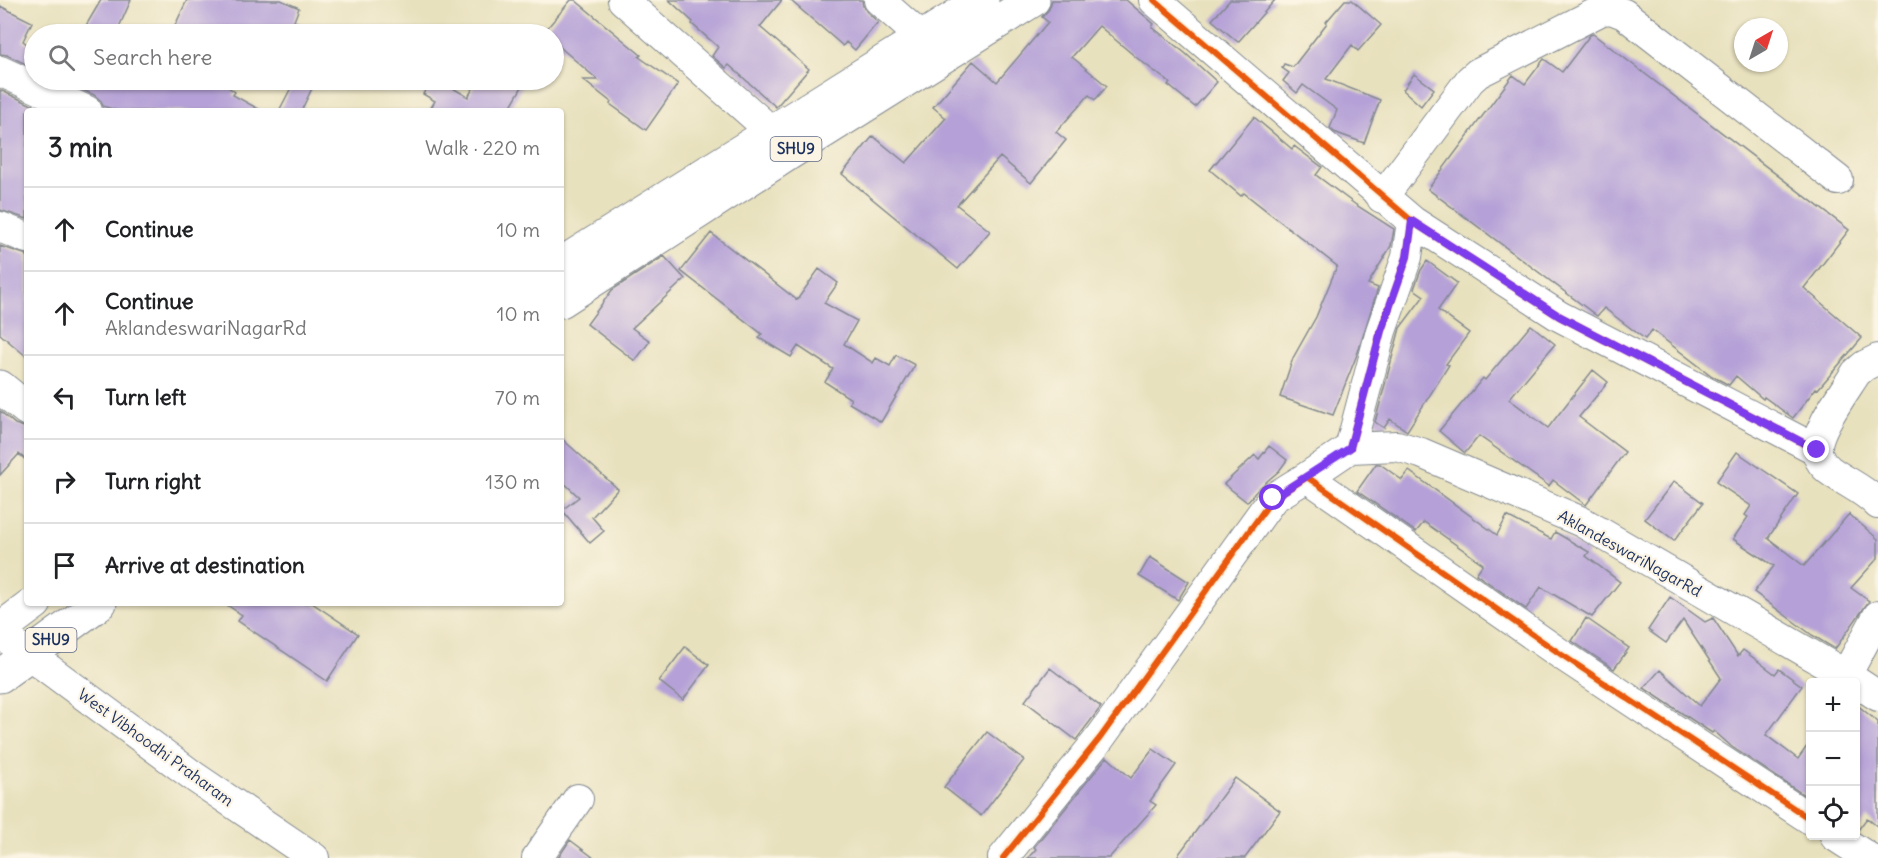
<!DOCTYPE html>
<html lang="en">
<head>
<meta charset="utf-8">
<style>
  :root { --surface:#fff; --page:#f6f6f6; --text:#202124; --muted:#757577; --line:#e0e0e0 }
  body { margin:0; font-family:Delius,sans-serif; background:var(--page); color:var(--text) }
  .controls { position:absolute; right:18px; bottom:18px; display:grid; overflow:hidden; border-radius:6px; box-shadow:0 2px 4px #0004 }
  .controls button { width:54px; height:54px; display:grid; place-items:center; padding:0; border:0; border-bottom:2px solid var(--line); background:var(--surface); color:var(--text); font:30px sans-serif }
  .compass { position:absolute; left:1734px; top:18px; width:54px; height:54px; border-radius:50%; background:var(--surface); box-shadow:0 2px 4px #0004; rotate:39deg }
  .stop { position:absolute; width:18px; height:18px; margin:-14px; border:4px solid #7c3aed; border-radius:50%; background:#fff }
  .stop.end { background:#7c3aed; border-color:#fff; box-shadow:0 2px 6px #0008 }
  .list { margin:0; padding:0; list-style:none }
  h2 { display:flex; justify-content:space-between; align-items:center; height:78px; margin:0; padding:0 24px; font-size:26px }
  h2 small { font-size:20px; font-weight:400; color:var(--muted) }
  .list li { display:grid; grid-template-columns:39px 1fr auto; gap:18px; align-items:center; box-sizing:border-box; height:84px; padding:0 24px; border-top:2px solid var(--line) }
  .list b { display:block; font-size:22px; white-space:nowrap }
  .list p { margin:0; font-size:20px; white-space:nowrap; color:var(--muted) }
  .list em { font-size:20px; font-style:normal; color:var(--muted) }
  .icon { flex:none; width:33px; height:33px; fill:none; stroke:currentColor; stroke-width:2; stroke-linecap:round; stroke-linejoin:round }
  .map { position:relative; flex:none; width:1878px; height:858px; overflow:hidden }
  .search { position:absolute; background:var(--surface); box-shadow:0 2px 4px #0004; left:24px; top:24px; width:540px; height:66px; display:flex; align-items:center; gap:15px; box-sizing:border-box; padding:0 21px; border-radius:33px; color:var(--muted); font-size:22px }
  .panel { position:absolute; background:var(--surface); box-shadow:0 2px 4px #0004; left:24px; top:108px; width:540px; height:498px; border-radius:6px }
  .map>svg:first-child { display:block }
</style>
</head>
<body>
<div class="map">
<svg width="1878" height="858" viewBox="0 0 1878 858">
  <rect width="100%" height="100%" fill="#fcf5e5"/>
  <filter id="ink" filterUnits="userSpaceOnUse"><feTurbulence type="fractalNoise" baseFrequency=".0167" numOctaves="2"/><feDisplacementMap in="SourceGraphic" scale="12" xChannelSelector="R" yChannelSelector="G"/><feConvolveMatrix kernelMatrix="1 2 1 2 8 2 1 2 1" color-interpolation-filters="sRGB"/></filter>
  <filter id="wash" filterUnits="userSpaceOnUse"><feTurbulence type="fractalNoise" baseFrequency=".008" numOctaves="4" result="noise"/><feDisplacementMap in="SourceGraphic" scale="24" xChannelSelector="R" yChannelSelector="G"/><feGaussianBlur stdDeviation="1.35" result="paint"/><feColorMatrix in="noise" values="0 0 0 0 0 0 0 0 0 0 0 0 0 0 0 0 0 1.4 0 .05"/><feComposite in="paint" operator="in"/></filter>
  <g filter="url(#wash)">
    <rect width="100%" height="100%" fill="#e8e1be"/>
    <g id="blocks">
      <!-- building -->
      <path fill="#b5a1d7" d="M101 0H131L116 34H81Z
        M187 0H281L299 8 294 21 322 34H171Z
        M571 0H575L641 55 639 57 678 84 646 130 610 104 611 102 583 80H598L554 42V34H545L543 33Z
        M669 0H782L760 27 809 69 776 107 729 65 726 68 712 56 718 47 692 24 693 22Z
        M790 0H862L863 6 867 12 878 22 855 50 846 42 843 46Z
        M1052 0H1126L1154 24 1152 27 1185 53 1217 82 1195 107 1168 85 1170 83 1137 58 1099 26 1072 57 1107 86 1095 100 1089 95 1056 132 1066 140 1031 183 1000 157 957 205 990 231 958 269 842 174 873 136 906 163 946 118 933 107 973 61 997 82 1048 22 1042 17 1049 9Z
        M1230 0H1275L1238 42 1212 20Z
        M1345 0H1352L1381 25 1358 51 1352 45 1326 79 1380 100 1364 143 1334 132 1330 128 1337 110 1303 85 1297 93 1283 81 1289 73 1282 68 1284 64 1293 67 1327 23 1326 22Z
        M0 6 32 22 23 41 34 49V68L7 55 0 54Z
        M1593 34 1849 230 1804 288 1862 338 1818 389 1816 388 1793 418 1764 397 1763 399 1736 376 1729 385 1712 376 1652 330 1645 339 1604 308 1597 316 1428 189 1513 75 1525 84 1544 59 1562 72 1590 35Z
        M1414 74 1434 89 1421 106 1403 90Z
        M60 80H218L235 92 233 95 262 111H118L103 106 101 101 94 95Z
        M295 80H316L301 111H279Z
        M432 80H439L468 97 478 80H526L508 111H429L435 101 423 94Z
        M0 90 34 106V111H27V219L0 210Z
        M1254 117 1292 149 1294 146 1322 167 1316 175 1356 205 1394 229 1391 246 1368 284 1378 288 1358 352 1333 415 1280 397 1293 358 1316 317 1337 266 1244 193 1241 196 1210 170Z
        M711 233 797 300 819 269 838 283 824 303 857 321 844 344 873 363 876 358 890 366 896 355 915 365 881 422 849 403 851 399 825 382 833 369 798 346 791 357 759 338 762 334 681 271Z
        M0 246 27 255V357L0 334Z
        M664 256 685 279 632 328 650 341 635 361 587 324 612 290Z
        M1427 261 1457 283 1438 310 1469 333 1446 364 1449 365 1407 431 1390 419 1384 428 1375 422 1400 328 1424 296 1414 289 1421 270Z
        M1531 325 1555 344 1509 399 1548 428 1593 370 1608 382 1579 417 1625 452 1586 505 1553 480 1549 486 1479 436 1465 453 1439 431 1483 378 1485 380Z
        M0 411 15 424 27 428V461L19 454 0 475Z
        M561 438 618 489 592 517 604 531 590 543 562 510 579 497 561 480Z
        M1269 446 1287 460 1279 471 1259 488 1247 502 1224 484 1255 455 1259 459Z
        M1737 452 1798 494 1768 538 1804 566 1849 514 1878 539V558L1851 588 1869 601 1835 649 1812 635 1754 592 1774 566 1733 539 1748 517 1745 515 1751 506 1716 482Z
        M1376 464H1380L1402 480 1409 471 1497 535 1507 516 1551 539 1555 532 1589 552 1586 556 1620 582 1592 617 1541 587 1526 609 1476 574 1483 564 1424 522 1416 532 1357 491Z
        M1674 481 1703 503 1674 541 1645 519Z
        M1150 557 1189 582 1178 600 1139 576Z
        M1670 597 1705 622 1713 618 1738 656 1743 650 1775 674 1779 669 1802 686 1766 735 1798 759 1810 742V799L1732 747 1714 731 1712 733 1644 688 1660 670 1700 706 1721 678 1683 620 1666 643 1648 630Z
        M224 603H312L358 634 327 681 238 621 242 615Z
        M1586 618 1629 648 1614 669 1572 641Z
        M685 647 709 665 683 700 659 681Z
        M1050 668 1101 707 1076 740 1025 701Z
        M1856 704 1878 722V827L1867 818 1858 830 1856 829Z
        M987 732 1024 760 981 816 944 787Z
        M1153 749 1176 765 1150 801 1156 805 1109 858H1028L1036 849 1034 847 1107 757 1131 778Z
        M1235 778 1280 811 1245 858H1176Z
        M570 840 594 858H558Z"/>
    </g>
  </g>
  <g filter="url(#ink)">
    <use href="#blocks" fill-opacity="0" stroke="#82888e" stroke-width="1.5"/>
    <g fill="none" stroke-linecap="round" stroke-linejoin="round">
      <defs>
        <path id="minor" d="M623 0 771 131
          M879 0 922 38
          M1154 0 1412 221 1407 257 1381 331 1350 448
          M0 71 87 111
          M1382 198 1470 80 1478 73 1602 10 1611 9 1624 14 1838 180
          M1412 221 1559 316 1817 450
          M0 227 27 238
          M1878 359 1864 366 1856 373C1845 391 1811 435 1818 455 1820 461 1824 466 1829 470 1845 482 1864 489 1878 504
          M1307 477 1350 448 1397 446 1421 453 1582 522 1846 675 1878 696
          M0 633 196 778 314 858
          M1846 675 1878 616
          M1835 836 1869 858
          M537 858 578 799
          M1003 858 1100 738 1273 498 1307 477 1562 655 1810 819"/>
        <path id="major" d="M0 387 27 409"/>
        <path id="highway" d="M561 264 982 0
          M561 301 791 152 1033 0
          M0 629 35 603
          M0 676 100 603"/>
      </defs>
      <!-- minor casing -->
      <use href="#minor" stroke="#82888e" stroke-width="32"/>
      <!-- major casing -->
      <use href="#major" stroke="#82888e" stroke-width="35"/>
      <!-- highway casing -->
      <use href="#highway" stroke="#82888e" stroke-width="35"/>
      <!-- minor -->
      <use href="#minor" stroke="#fff" stroke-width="30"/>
      <!-- major -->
      <use href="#major" stroke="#fff" stroke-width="33"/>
      <!-- highway -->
      <use href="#highway" stroke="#fff" stroke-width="33"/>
      <defs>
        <path id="cycleway" d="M1154 0 1412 221 1407 257 1381 331 1350 448
          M1412 221 1559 316 1817 450
          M1003 858 1100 738 1273 498 1307 477 1562 655 1810 819"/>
      </defs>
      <!-- cycleway casing -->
      <use href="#cycleway" stroke="#fcf5e5" stroke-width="10"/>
      <!-- cycleway -->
      <use href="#cycleway" stroke="#e8590c" stroke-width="6"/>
    </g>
  </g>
  <g fill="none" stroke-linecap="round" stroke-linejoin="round" filter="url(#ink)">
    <!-- route -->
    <path stroke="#7c3aed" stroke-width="8" d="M1273 498 1350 448 1381 331 1407 257 1412 221 1559 316 1817 450"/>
  </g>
  <g text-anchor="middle" stroke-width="4.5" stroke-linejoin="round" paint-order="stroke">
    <!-- shield labels -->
    <g fill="#fcf5e5" stroke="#5e6a86" stroke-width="1.5">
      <rect x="770.5" y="137" width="51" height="24" rx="4.5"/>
      <rect x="25.5" y="628" width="51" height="24" rx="4.5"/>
    </g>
    <g font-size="15" font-weight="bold" fill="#1b2f5e">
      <text x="796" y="154">SHU9</text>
      <text x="51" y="645">SHU9</text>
    </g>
    <!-- street labels -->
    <g font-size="16" fill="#1b2f5e" stroke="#fcf5e5">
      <text transform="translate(1630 553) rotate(29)" y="6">AklandeswariNagarRd</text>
      <text transform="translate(156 747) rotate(36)" y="6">West Vibhoodhi Praharam</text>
    </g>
  </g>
</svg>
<div class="controls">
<button>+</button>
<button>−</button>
<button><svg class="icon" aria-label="locate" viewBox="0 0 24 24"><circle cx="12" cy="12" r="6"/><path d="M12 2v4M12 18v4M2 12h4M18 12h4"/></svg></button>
</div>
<svg class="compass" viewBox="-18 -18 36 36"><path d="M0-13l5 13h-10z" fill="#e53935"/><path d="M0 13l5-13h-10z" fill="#757577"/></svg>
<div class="stop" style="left:1273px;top:498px"></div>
<div class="stop end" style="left:1817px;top:450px"></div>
<div class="search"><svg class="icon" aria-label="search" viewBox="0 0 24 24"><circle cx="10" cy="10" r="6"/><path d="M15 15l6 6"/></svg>Search here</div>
<section class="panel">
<h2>3 min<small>Walk · 220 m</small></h2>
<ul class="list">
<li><svg class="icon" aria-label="ahead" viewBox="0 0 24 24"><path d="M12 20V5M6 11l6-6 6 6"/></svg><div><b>Continue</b></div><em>10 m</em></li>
<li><svg class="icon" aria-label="ahead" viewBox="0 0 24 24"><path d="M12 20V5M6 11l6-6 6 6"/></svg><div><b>Continue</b><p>AklandeswariNagarRd</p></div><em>10 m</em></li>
<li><svg class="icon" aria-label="left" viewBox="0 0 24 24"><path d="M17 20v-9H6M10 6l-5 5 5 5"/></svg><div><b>Turn left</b></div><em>70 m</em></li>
<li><svg class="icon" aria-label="right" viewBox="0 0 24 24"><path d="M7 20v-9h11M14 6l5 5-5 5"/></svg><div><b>Turn right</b></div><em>130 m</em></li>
<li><svg class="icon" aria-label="arrive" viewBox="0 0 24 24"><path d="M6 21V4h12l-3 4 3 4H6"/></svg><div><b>Arrive at destination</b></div></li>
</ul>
</section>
</div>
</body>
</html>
